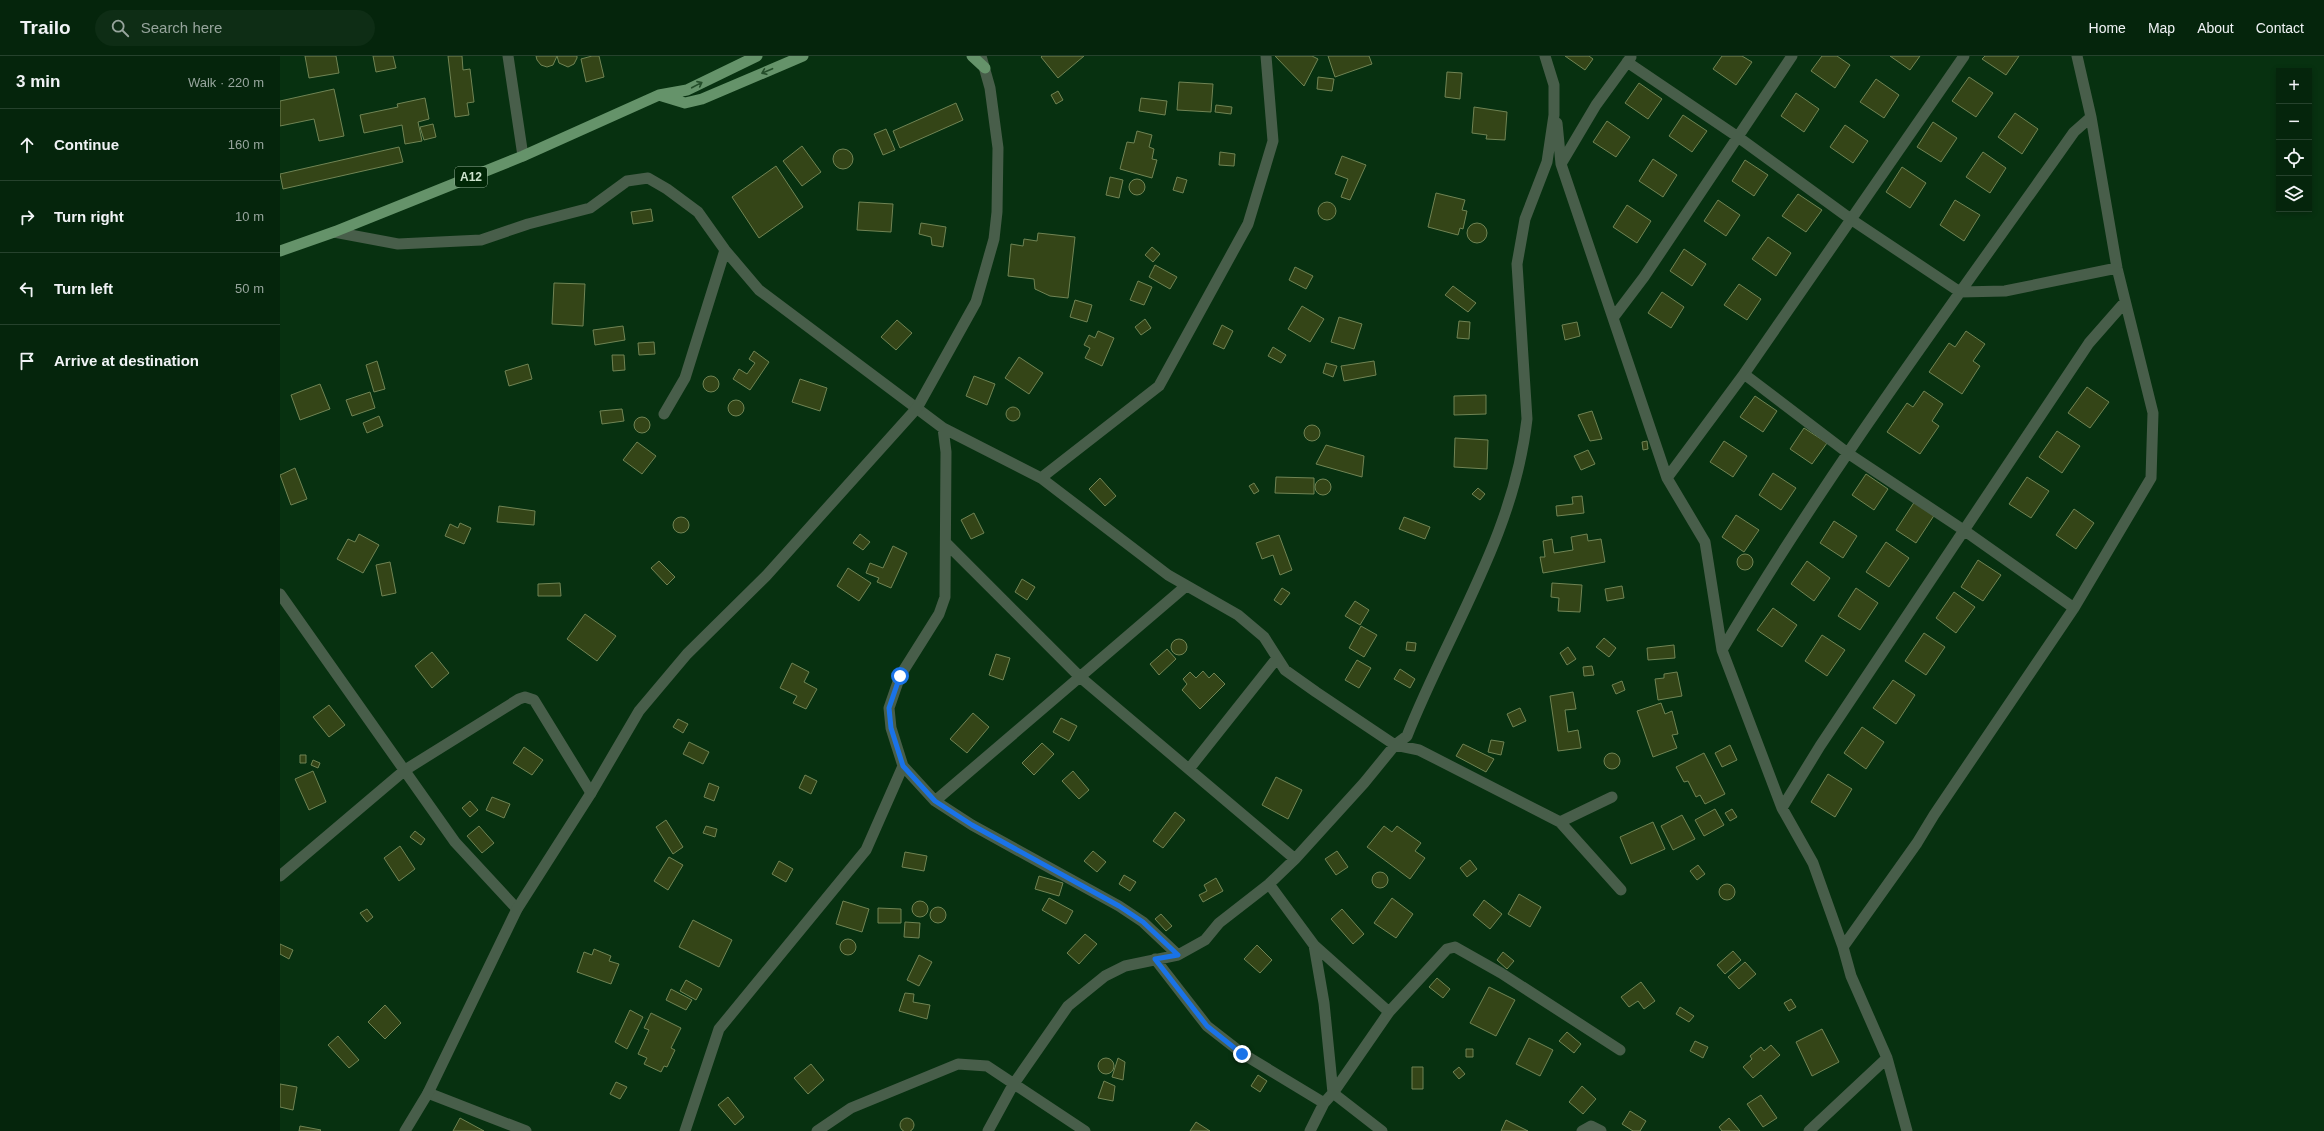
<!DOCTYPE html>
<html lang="en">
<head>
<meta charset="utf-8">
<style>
  :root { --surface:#05250c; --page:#0e2d15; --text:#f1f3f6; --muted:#97a59d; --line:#26422d }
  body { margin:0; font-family:Helvetica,sans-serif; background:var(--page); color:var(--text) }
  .controls { position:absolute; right:12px; top:12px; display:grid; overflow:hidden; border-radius:0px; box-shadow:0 2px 6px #0003 }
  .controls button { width:36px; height:36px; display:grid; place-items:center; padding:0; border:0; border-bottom:1px solid var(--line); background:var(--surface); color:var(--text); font:20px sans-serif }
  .stop { position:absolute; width:12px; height:12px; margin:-9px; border:3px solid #1a73e8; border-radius:50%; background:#fff }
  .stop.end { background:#1a73e8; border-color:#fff; box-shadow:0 1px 4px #0008 }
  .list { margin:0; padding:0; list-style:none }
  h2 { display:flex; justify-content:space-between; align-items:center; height:52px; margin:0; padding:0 16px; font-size:17px }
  h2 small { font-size:13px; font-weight:400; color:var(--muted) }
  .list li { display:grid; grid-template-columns:26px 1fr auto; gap:12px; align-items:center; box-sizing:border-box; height:72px; padding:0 16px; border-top:1px solid var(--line) }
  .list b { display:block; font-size:15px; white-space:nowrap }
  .list em { font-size:13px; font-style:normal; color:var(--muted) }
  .icon { flex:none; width:22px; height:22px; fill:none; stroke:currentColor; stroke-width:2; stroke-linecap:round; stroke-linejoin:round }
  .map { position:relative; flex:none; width:2044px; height:1075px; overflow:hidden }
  header { display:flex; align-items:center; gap:24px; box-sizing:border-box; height:56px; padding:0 20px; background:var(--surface); border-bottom:1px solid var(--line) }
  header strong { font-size:19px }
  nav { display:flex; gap:22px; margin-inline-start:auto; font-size:14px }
  .search { width:280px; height:36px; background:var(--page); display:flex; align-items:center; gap:10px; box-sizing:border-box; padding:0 14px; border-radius:22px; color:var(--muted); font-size:15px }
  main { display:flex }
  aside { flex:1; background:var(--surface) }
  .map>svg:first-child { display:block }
</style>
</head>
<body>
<header>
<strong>Trailo</strong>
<div class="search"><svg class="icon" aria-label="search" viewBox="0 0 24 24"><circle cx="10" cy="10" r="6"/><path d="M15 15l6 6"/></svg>Search here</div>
<nav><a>Home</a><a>Map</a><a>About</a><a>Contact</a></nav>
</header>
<main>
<aside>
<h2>3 min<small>Walk · 220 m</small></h2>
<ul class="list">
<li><svg class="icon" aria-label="ahead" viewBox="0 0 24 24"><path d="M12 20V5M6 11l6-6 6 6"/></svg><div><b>Continue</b></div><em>160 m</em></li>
<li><svg class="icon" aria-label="right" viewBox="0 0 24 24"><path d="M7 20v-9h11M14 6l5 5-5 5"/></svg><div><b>Turn right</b></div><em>10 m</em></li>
<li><svg class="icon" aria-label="left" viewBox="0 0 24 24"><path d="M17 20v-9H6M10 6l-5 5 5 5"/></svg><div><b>Turn left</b></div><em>50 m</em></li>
<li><svg class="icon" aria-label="arrive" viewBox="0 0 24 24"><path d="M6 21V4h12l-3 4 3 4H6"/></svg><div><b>Arrive at destination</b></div></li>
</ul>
</aside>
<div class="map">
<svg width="2044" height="1075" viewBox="0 0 2044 1075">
  <rect width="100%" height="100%" fill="#073110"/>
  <!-- building -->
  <path fill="#344517" stroke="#708454" d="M25 0H56L59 17 29 22Z
    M93 0H113L116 12 96 16Z
    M168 0H182L183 14 190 13 194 46 187 47 189 59 175 61Z
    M277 0 273 9 267 11 261 9 257 4 256 0Z
    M277 0H297V2L294 8 288 11 279 7Z
    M312 0H319L324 21 306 26 301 3Z
    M762 0H804L778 22 761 1Z
    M995 0H1032L1038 3 1024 30Z
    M1048 0H1089L1092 8 1055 21Z
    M1285 0H1309L1313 3 1305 14Z
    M1442 0H1462L1472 6 1456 29 1433 13Z
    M1542 0H1557L1570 9 1555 32 1531 15Z
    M1610 0H1640L1630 14Z
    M1705 0H1739L1726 19 1702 3Z
    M1167 16 1182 17 1180 43 1165 41Z
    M1038 21 1054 23 1052 35 1037 33Z
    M1689 21 1713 37 1696 61 1672 45Z
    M1596 23 1619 39 1604 62 1580 46Z
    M899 26 933 28 931 56 897 54Z
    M1359 27 1382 43 1368 63 1345 47Z
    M54 33 64 80 39 85 34 63 0 70V45Z
    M778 35 783 44 776 48 771 39Z
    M1516 37 1539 53 1524 76 1501 60Z
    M145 42 149 63 138 66 142 85 125 88 122 69 84 77 80 59 118 51 117 48Z
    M861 42 887 45 885 59 859 55Z
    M676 47 683 64 620 92 613 75Z
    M936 49 952 51 951 58 935 56Z
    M1194 51 1227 56 1225 84 1206 83 1207 79 1192 77Z
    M1735 57 1758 73 1742 98 1718 81Z
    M1403 59 1427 75 1412 96 1389 80Z
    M1327 65 1350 81 1336 101 1313 86Z
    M1653 66 1677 82 1661 106 1637 91Z
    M153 68 156 81 144 84 140 71Z
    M1565 69 1588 85 1573 107 1550 91Z
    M606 73 615 94 603 99 594 78Z
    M857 75 872 79 869 91 874 93 872 103 877 104 872 122 840 113 847 86 854 87Z
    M522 90 541 116 522 130 503 105Z
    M119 91 123 106 3 133 0 118Z
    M553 103a10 10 0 1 1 20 0a10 10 0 1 1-20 0Z
    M940 96 955 98 954 110 939 109Z
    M1703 96 1726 112 1710 137 1686 121Z
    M1062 100 1086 109 1070 144 1061 141 1068 123 1055 118Z
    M1373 103 1397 119 1383 141 1359 125Z
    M1465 104 1488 119 1474 140 1452 125Z
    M496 110 523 151 479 182 452 141Z
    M1622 111 1646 127 1630 152 1606 136Z
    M830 121 843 124 839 142 826 139Z
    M897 121 907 124 903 137 893 134Z
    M849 131a8 8 0 1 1 16 0a8 8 0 1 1-16 0Z
    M1156 137 1185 144 1182 154 1187 155 1183 173 1180 172 1178 179 1148 171Z
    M1518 138 1542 154 1526 176 1502 160Z
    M1438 144 1460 159 1446 180 1424 165Z
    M1675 144 1700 159 1684 185 1660 169Z
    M579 146 613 148 611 176 577 174Z
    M1038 155a9 9 0 1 1 18 0a9 9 0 1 1-18 0Z
    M1347 149 1371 165 1357 187 1333 171Z
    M371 153 373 165 353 168 351 156Z
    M641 167 666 171 663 191 652 189 651 181 639 178Z
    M1187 177a10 10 0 1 1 20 0a10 10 0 1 1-20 0Z
    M758 177 795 181 788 242 770 240 755 233 754 223 728 220 731 188 743 190 744 183 757 185Z
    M1488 181 1511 197 1496 220 1472 203Z
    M872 191 880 198 873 206 865 199Z
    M1404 193 1426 208 1412 230 1390 215Z
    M875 209 897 221 890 233 869 221Z
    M1015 211 1033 220 1026 233 1009 224Z
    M858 225 872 231 864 249 850 244Z
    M274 227 305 228 303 270 272 268Z
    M1459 228 1481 243 1467 264 1444 249Z
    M1173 230 1196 247 1188 256 1165 239Z
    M1382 236 1404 251 1391 272 1368 257Z
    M795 244 812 249 807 266 790 261Z
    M1022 250 1044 263 1030 286 1008 273Z
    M1059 261 1082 268 1074 293 1051 286Z
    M865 263 871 272 861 279 855 271Z
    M617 264 632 277 616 294 601 281Z
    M1179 265 1190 266 1189 283 1177 282Z
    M1297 266 1300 280 1285 284 1282 269Z
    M942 269 953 275 944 293 933 288Z
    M343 270 345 284 315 289 313 274Z
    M818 275 834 282 822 310 805 302 810 292 804 289 809 279 815 282Z
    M1686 275 1705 288 1693 305 1700 310 1682 338 1649 316 1669 287 1675 291Z
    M374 286 375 298 359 299 358 287Z
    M993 291 1006 299 1001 307 988 300Z
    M474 295 489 306 470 334 453 323 459 313 467 318 475 307 469 303Z
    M332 299H344L345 314 333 315Z
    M739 301 763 317 749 338 725 322Z
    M97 305 105 333 94 336 86 309Z
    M1094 305 1096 319 1064 325 1061 310Z
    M1046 307 1057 310 1053 321 1043 317Z
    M248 308 252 323 229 330 225 315Z
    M694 320 715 328 707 349 686 340Z
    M423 328a8 8 0 1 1 16 0a8 8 0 1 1-16 0Z
    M520 323 547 332 540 355 512 346Z
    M40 328 50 353 20 364 11 339Z
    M1807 331 1829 346 1810 372 1788 357Z
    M1644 335 1663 348 1652 365 1659 370 1640 398 1607 376 1627 347 1633 351Z
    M90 336 95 352 72 360 66 344Z
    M1206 339V358L1174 359V340Z
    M1475 340 1497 355 1483 376 1460 361Z
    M448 352a8 8 0 1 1 16 0a8 8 0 1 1-16 0Z
    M726 358a7 7 0 1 1 14 0a7 7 0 1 1-14 0Z
    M342 353 344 365 322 368 320 355Z
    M1312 355 1322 383 1310 385 1298 359Z
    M99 360 103 370 87 377 83 367Z
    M354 369a8 8 0 1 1 16 0a8 8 0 1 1-16 0Z
    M1024 377a8 8 0 1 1 16 0a8 8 0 1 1-16 0Z
    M1524 372 1547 387 1532 408 1510 393Z
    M1777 375 1800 390 1782 417 1759 401Z
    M1175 382 1208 384 1207 413 1174 411Z
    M1367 385 1368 393 1363 394 1362 386Z
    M1444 385 1467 400 1453 421 1430 406Z
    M357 386 376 400 362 418 343 404Z
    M1046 389 1084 400 1082 421 1036 408Z
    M1308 394 1315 408 1301 414 1294 400Z
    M15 412 27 443 11 449 0 419Z
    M1493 417 1516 432 1501 454 1479 439Z
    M1586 418 1608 433 1594 454 1572 439Z
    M996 421 1034 422V438L995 437Z
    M1747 421 1769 435 1751 462 1729 448Z
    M820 422 836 440 825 450 809 433Z
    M1035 431a8 8 0 1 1 16 0a8 8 0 1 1-16 0Z
    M974 427 979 435 974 438 969 430Z
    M1198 432 1205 438 1200 444 1192 438Z
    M1302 440 1304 457 1277 460 1276 450 1293 448 1292 441Z
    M1635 445 1655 458 1636 487 1616 474Z
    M219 450 255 455 254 469 217 466Z
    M1794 453 1814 467 1796 493 1776 479Z
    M694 457 704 477 691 483 681 464Z
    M1456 459 1479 474 1464 496 1442 481Z
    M1124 461 1150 471 1145 483 1119 473Z
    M393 469a8 8 0 1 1 16 0a8 8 0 1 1-16 0Z
    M1554 465 1577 480 1563 502 1540 487Z
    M180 467 191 472 184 488 165 480 170 468 178 472Z
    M79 478 99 489 83 517 57 503 68 483 75 486Z
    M580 478 590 486 583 494 573 487Z
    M1307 478 1308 485 1321 483 1325 506 1263 517 1260 501H1265L1263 485 1272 483 1274 497 1293 494 1291 481Z
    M999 479 1012 514 1000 519 993 499 982 503 976 487Z
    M1606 486 1629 502 1609 531 1586 516Z
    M613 490 627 497 611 532 597 526 599 522 586 517 590 507 603 512Z
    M1457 506a8 8 0 1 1 16 0a8 8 0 1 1-16 0Z
    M1698 504 1721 519 1703 545 1681 531Z
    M379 505 395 521 387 529 371 512Z
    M1527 505 1550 522 1534 545 1511 528Z
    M110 506 116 537 102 540 96 509Z
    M568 512 591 527 579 545 557 530Z
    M742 523 755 531 747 544 735 536Z
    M280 527 281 540H258V528Z
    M1272 527 1302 529 1300 556 1278 555 1279 542 1271 541Z
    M1342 530 1344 542 1327 545 1325 533Z
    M1002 532 1010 537 1001 549 994 544Z
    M1576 532 1598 547 1580 574 1558 560Z
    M1674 536 1695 551 1676 577 1656 562Z
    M1075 545 1089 554 1080 569 1065 560Z
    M1493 552 1517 569 1502 591 1477 574Z
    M305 558 336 580 317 605 287 583Z
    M1081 570 1097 579 1084 601 1069 592Z
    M1644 577 1665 591 1646 619 1625 605Z
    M1542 579 1565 594 1547 620 1525 605Z
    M1324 582 1336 592 1329 601 1316 591Z
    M891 591a8 8 0 1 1 16 0a8 8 0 1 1-16 0Z
    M1127 586 1136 587 1135 595 1126 594Z
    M1394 589 1395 602 1368 604 1367 592Z
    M1288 591 1296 603 1287 609 1280 597Z
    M887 593 896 603 879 619 870 608Z
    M152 596 169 617 152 632 135 610Z
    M716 598 730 602 723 624 709 619Z
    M1077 604 1091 612 1079 632 1065 624Z
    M512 607 529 616 524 626 537 633 526 653 513 647 517 640 500 632Z
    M1312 610 1314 619 1304 620 1303 611Z
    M1120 613 1135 623 1130 632 1114 623Z
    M923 615 929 622 934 617 945 628 920 653 902 634 907 628 903 623 910 616 916 622Z
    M1397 616 1402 640 1378 644 1375 623 1384 622V618Z
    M1613 624 1635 639 1616 668 1593 652Z
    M1342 625 1345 634 1336 638 1332 629Z
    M1293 636 1296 653 1285 654 1288 676 1298 674 1301 692 1278 695 1270 640Z
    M1381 647 1385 658 1392 655 1398 678 1392 679 1397 692 1373 701 1357 655Z
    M49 649 65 669 49 681 33 661Z
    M1240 652 1246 665 1233 671 1227 658Z
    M693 657 709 671 687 697 670 683Z
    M781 662 797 670 789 685 773 676Z
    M398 663 408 668 403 677 393 671Z
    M1582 671 1604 686 1586 713 1564 697Z
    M1211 684 1224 686 1221 699 1208 696Z
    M409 686 429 696 423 708 403 698Z
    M762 687 774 698 754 719 742 707Z
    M1183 688 1214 703 1206 716 1176 700Z
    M1450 689 1457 704 1442 711 1435 697Z
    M244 691 263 704 252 719 233 707Z
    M1324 705a8 8 0 1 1 16 0a8 8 0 1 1-16 0Z
    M1424 697 1445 738 1425 748 1420 739 1416 741 1408 725 1404 726 1396 711Z
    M20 699H26V707H20Z
    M33 704 40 707 38 712 31 709Z
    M33 715 46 746 29 754 15 723Z
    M793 715 809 734 799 743 782 725Z
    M1548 718 1572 733 1555 761 1531 746Z
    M525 719 537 725 531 738 519 732Z
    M996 721 1022 734 1008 763 982 749Z
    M429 727 439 731 434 745 424 741Z
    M212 741 230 748 224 762 206 754Z
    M190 745 198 754 190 761 182 752Z
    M1435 753 1444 769 1424 780 1415 764Z
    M1452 753 1457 761 1450 765 1445 757Z
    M895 756 905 764 883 792 873 785Z
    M1402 759 1415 783 1393 794 1381 770Z
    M386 764 403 791 393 798 376 771Z
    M1373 766 1385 793 1351 808 1340 781Z
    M199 770 214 787 202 797 187 780Z
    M426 770 437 773 435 781 423 777Z
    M1104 770 1112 776 1117 770 1141 787 1135 795 1145 802 1130 823 1087 791Z
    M135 775 145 783 141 789 130 781Z
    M120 790 135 813 119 825 104 802Z
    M813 795 826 806 817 816 804 805Z
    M1057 795 1068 811 1056 819 1045 803Z
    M625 796 647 800 644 815 622 811Z
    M389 801 403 809 388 834 374 825Z
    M1190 804 1197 813 1187 821 1180 812Z
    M499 805 513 813 506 826 492 818Z
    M1418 809 1425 818 1417 824 1410 815Z
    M1092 824a8 8 0 1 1 16 0a8 8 0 1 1-16 0Z
    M844 819 856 826 850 835 839 828Z
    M759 820 783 827 779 840 755 833Z
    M936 822 943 835 923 846 919 839 927 835 924 829Z
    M1439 836a8 8 0 1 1 16 0a8 8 0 1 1-16 0Z
    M1239 838 1261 851 1250 871 1228 858Z
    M769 842 793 855 786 868 762 854Z
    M1112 842 1133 858 1116 882 1094 867Z
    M1204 844 1222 858 1210 873 1193 859Z
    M563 845 589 853 582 876 556 868Z
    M632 853a8 8 0 1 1 16 0a8 8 0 1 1-16 0Z
    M650 859a8 8 0 1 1 16 0a8 8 0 1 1-16 0Z
    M598 852 621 853V867H598Z
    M87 853 93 861 87 866 80 857Z
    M1062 853 1084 878 1073 888 1051 863Z
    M881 858 892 870 886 875 875 863Z
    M413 864 452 884 439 911 399 891Z
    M625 866 640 867 639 882 624 881Z
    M805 878 817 888 799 908 787 897Z
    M560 891a8 8 0 1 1 16 0a8 8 0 1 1-16 0Z
    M0 888 13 894 9 903 0 898Z
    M977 889 992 904 980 917 964 903Z
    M314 893 331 900 329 905 339 908 331 928 297 916 304 896 312 899Z
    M1453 895 1461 904 1445 918 1437 909Z
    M1223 896 1234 905 1227 913 1217 904Z
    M639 899 652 906 639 930 627 924Z
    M1465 906 1476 918 1459 933 1448 921Z
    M1157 922 1170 933 1163 942 1149 931Z
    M406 924 422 933 416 944 400 935Z
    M1361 926 1375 945 1364 953 1358 945 1349 951 1341 941Z
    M1209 931 1235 944 1216 980 1190 967Z
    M391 933 412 944 406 954 386 944Z
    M625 937 634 938 633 946 650 949 647 963 619 955Z
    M1511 943 1516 951 1509 955 1504 947Z
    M105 949 121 967 105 983 88 966Z
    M1400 951 1414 960 1409 966 1396 958Z
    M350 954 363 961 347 993 335 986Z
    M371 957 401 972 391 992 395 994 387 1011 384 1010 381 1016 364 1008 367 1002 358 998 369 974 364 972Z
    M1542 973 1559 1006 1532 1020 1516 986Z
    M1287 976 1301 988 1294 997 1279 985Z
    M58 980 79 1004 69 1012 48 989Z
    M1249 982 1273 994 1260 1020 1236 1008Z
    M1415 985 1428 991 1423 1002 1410 995Z
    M1491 989 1500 999 1473 1022 1463 1011 1472 1003 1470 1000 1481 991 1484 995Z
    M1186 993H1193V1001H1186Z
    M838 1002 845 1006 843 1024 832 1021Z
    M818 1010a8 8 0 1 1 16 0a8 8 0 1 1-16 0Z
    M531 1008 544 1024 528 1038 514 1022Z
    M1132 1011H1143V1033H1132Z
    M1179 1011 1185 1018 1179 1023 1173 1016Z
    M978 1019 987 1025 980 1036 971 1030Z
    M824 1025 835 1030 833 1045 818 1042Z
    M336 1026 347 1031 340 1043 330 1038Z
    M0 1028 17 1031 13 1054 0 1051Z
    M1302 1030 1316 1043 1303 1058 1289 1046Z
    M1481 1039 1497 1062 1483 1071 1467 1048Z
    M448 1041 464 1061 455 1069 438 1049Z
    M1350 1055 1366 1065 1360 1075H1353L1342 1068Z
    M620 1069a7 7 0 1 1 14 0a7 7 0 1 1-14 0Z
    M180 1062 204 1075H173Z
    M1449 1062 1460 1075H1442L1439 1071Z
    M1226 1064 1248 1075H1221Z
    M916 1066 930 1075H910Z
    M20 1070 41 1074 40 1075H19Z"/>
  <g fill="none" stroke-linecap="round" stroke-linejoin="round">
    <!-- minor -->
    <path stroke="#485e4a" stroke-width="11" d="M228 0 243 100
      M1347 6 1458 81 1572 164 1680 236 1725 235 1837 212
      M1277 67 1281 108 1387 422 1425 486 1442 594 1502 752 1533 807 1563 891 1571 920 1607 1002 1529 1075
      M1281 108 1316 49 1351 1
      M54 176 118 188 201 184 248 168 310 152 347 125 368 122 387 133 418 156 445 194 479 234 663 372 761 422 888 519 958 559 984 581 1005 614 1036 636 1115 689 1139 694 1280 766 1341 834
      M1333 262 1364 221 1512 0
      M1464 318 1569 398 1685 475 1794 552
      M384 358 405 322 445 194
      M663 372 666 396 665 541 659 558 620 620 609 652 611 672 623 710 655 745 692 769 839 850 863 866 898 899
      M761 422 879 330 968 168 993 85 986 0
      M1387 422 1464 318 1684 0
      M667 488 800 621 1015 803
      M0 538 175 786 237 853
      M1442 594C1548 415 1674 246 1794 76L1811 61
      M909 713 997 602
      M655 745 906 530
      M1502 752 1540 690 1809 287 1845 246
      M1280 766 1332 741
      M0 820 125 714 239 643 245 641 254 644 311 737
      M989 828 1034 889 1044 947 1053 1037 1044 1047 1030 1075
      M1034 889 1109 956 1167 893 1175 891 1221 917 1340 994
      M1563 891 1637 787 1654 759 1794 552 1871 422 1873 357 1837 212 1811 61 1797 0
      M875 903 927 970 963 998 1044 1047
      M1607 1002 1627 1075
      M148 1037 246 1075
      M405 1075 439 973 586 794 623 710
      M537 1075 571 1052 678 1008 707 1010 805 1075
      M708 1075 733 1029 788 950 825 920 845 910 898 899 925 884 939 867 989 828 1015 803 1084 727 1115 689 1127 680C1169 574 1234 479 1247 363L1237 208 1245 163 1267 106 1274 59V29L1265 0
      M1102 1075 1053 1037 1109 956
      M1302 1075 1311 1070 1321 1075"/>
    <!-- tertiary -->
    <path stroke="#485e4a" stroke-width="11" d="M125 1075 148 1037 237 853 311 737 359 655 407 598 486 520 637 352 696 246 714 183 717 156 718 92 710 32 701 0"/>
    <!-- primary -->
    <path stroke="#65936a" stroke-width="11" d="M692 0 705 12
      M382 40 405 47 422 43 523 0
      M0 195 54 176 243 100 379 39 407 34 477 0"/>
  </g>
  <!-- one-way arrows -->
  <defs><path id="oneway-shaft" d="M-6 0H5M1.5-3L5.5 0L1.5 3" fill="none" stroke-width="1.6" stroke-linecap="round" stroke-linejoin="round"/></defs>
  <g stroke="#234d29">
    <use href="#oneway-shaft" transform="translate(487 15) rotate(157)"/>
    <use href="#oneway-shaft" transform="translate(417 29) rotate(-28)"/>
  </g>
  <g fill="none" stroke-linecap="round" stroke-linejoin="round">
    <!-- route -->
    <path stroke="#1a73e8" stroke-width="5" d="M620 620 609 652 611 672 623 710 655 745 692 769 839 850 863 866 898 899 875 903 927 970 962 998"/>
  </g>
  <g text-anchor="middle" stroke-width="4" stroke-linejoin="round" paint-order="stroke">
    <!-- shield labels -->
    <rect fill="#002706" stroke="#90ab93" stroke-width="1" x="175" y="111" width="32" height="20" rx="3"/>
    <g font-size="12" font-weight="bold" fill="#cee4cf">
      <text x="191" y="125">A12</text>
    </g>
  </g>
</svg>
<div class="controls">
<button>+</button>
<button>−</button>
<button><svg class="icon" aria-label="locate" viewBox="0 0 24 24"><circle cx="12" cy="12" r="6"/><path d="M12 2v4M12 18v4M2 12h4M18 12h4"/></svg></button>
<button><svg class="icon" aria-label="layers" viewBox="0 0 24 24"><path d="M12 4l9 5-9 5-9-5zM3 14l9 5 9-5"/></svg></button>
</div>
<div class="stop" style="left:620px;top:620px"></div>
<div class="stop end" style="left:962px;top:998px"></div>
</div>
</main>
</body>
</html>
